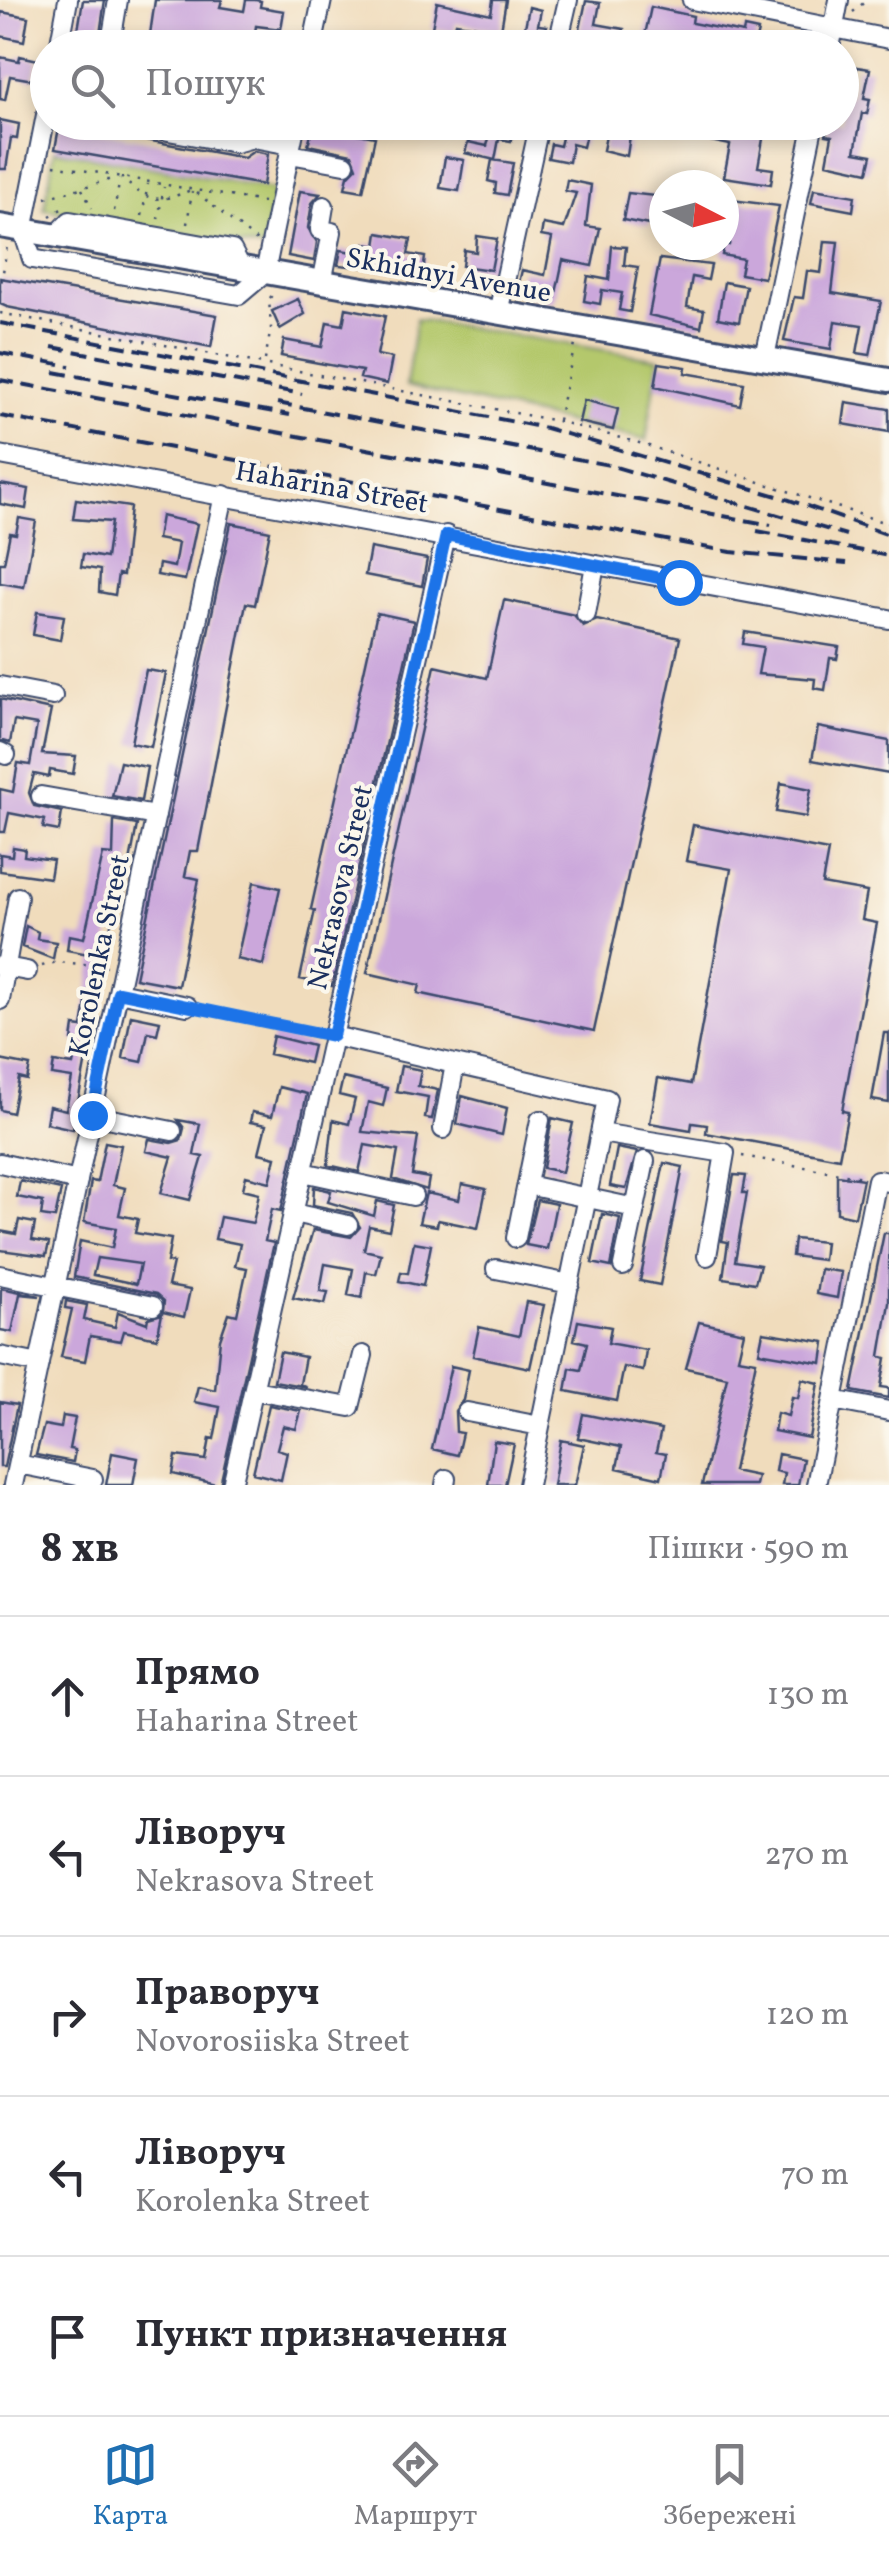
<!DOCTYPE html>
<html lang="uk">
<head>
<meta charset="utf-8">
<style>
  :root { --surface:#fff; --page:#f7f7f7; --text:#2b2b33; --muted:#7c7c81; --line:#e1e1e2; --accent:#1f6fb2 }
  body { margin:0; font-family:Vollkorn,serif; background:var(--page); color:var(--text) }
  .compass { position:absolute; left:649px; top:170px; width:90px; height:90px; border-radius:50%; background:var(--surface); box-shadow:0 5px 15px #0003; rotate:96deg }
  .stop { position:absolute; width:30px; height:30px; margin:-22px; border:8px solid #1a73e8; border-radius:50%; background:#fff }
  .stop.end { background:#1a73e8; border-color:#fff; box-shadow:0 2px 10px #0008 }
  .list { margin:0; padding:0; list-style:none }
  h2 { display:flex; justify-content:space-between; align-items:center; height:130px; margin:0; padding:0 40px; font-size:42px }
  h2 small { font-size:32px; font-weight:400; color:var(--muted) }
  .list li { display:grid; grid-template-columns:65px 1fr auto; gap:30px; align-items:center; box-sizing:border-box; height:160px; padding:0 40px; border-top:2px solid var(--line) }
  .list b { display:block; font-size:38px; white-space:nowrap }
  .list p { margin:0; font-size:32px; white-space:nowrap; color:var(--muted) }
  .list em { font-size:32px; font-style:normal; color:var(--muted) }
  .icon { flex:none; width:55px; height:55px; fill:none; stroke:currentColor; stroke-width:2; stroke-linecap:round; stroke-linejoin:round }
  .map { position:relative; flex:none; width:889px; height:1485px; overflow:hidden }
  .search { position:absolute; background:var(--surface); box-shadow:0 5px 15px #0003; left:30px; right:30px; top:30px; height:110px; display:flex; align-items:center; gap:25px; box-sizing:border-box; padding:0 35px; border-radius:55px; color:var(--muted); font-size:38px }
  .sheet { height:930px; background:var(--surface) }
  nav { display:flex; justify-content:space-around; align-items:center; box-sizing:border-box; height:140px; border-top:2px solid var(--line); background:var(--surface); font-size:28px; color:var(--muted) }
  nav a { display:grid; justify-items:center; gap:5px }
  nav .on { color:var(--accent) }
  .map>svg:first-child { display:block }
</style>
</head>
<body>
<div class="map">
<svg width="889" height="1485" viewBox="0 0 889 1485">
  <rect width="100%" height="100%" fill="#fbf7ec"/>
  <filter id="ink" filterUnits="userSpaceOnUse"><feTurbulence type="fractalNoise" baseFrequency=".01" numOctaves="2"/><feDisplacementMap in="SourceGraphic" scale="20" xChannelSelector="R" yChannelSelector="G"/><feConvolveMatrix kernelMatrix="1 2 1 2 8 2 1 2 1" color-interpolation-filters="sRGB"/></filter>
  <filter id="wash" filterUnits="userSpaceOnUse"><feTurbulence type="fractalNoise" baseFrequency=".0048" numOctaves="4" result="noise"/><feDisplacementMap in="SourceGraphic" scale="40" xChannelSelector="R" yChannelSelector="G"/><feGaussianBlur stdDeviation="2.25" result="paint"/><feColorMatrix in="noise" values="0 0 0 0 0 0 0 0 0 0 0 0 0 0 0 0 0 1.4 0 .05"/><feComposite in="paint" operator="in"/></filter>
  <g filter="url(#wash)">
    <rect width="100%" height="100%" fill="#f0dcbc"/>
    <!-- green -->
    <path fill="#b4c86c" stroke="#687c65" stroke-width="2.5" d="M55 150 274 190 264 249 44 209Z
      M416 319 659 359 646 440 406 386Z"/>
    <g id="blocks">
      <!-- building -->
      <path fill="#cba7db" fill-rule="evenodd" d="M83 0H105L98 48H75Z
        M155 0H222L220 7 244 11 246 0H255L261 1 260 7 284 11 281 29 256 26 253 45 229 42 228 48H148Z
        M493 0H506L501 30 456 23 454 32 432 28 437 2 491 14Z
        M586 1 600 3 596 24 624 29 621 44 599 41 597 48H576Z
        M529 7 541 10 538 25 547 26 544 41 523 37Z
        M651 7 693 16 692 23 743 33 744 28 758 31 754 48 643 44Z
        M1 12 28 17 24 41 0 36Z
        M20 56 38 60 33 80 10 76 5 100 0 99V57L19 61Z
        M857 67 870 69 864 98 870 99 867 114 862 113 855 152 872 155 868 172 827 163 832 136 826 135 828 122H842V93L851 95Z
        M0 120 19 124 17 139 11 138 6 169H0Z
        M60 122H87L86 129 244 158 254 151 268 154 263 185 55 149Z
        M314 122H338L337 130 375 137 363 191 345 188 348 176 357 167 352 154 308 145Z
        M493 122 515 128 511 141 499 139 495 160 465 153 468 142 487 146Z
        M601 122H632L627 156 603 150 606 136 598 134Z
        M739 122H766L758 167 773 169 771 184 724 177 730 145 706 140 709 125 738 130Z
        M564 129 586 134 583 147 572 144 569 162 548 158 551 144 560 146Z
        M445 157 464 160 459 191 440 188Z
        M492 160 513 163 507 195 495 193 496 183 488 181Z
        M567 180 591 185 586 226 600 228 592 266 563 260 554 303 517 291 522 270 545 275 552 238 541 236 543 224 564 228 576 193 565 191Z
        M814 189 855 196 853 211 811 203Z
        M300 191 320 194 312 203 308 228 317 242 314 261 288 256Z
        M628 193 655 196 649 225 623 220Z
        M724 199 779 206 764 278 740 274 743 259 722 255 724 244 729 245 734 218 724 216Z
        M378 233 411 239 408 254 425 257 423 273 338 265 341 250 363 254 365 244 376 246Z
        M477 236 497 239 491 270 462 266 464 250 476 252Z
        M825 241 838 242 832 293 881 301 870 355 857 353 862 325 835 321 831 349 784 341 794 297 803 298 807 271 821 273Z
        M612 246 626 247 624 265 638 267 630 312 619 310 622 293 602 290 600 304 584 301 588 276 609 280Z
        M660 259 711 265 708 280 692 277 687 307 704 310 701 327 649 315Z
        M0 278 217 315 211 347 7 307 0 304Z
        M724 282 746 286 739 322 718 318Z
        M298 299 305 314 280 329 272 311Z
        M346 308 385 316 377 355 392 358 387 384 360 378 362 371 281 356 284 340 322 347 327 322 343 325Z
        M659 363 686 367 685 373 744 383 740 405 655 386Z
        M584 400 618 409 613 430 579 422Z
        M846 402 889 409V432L843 424Z
        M0 484 29 489 26 509 0 504Z
        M76 499 130 507 123 575 118 574 115 595 99 592 100 570 81 567 83 554 106 558 111 522 73 519Z
        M161 516 197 524 185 580 157 575 159 564 174 567 178 543 157 539Z
        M19 518 36 521 24 587 0 583V563H4L10 533 16 534Z
        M231 523 270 531 255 605 246 603 198 851H190L185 876 199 879 178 986 135 978Z
        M370 548 427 559 422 586 365 575Z
        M504 600 574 615 583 626 597 620 680 638 594 1031 418 993 420 985 367 973 435 666 487 678Z
        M37 612 64 616 60 640 33 635Z
        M377 613 414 621 332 986 300 979 315 910 311 909Z
        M745 632 839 647 837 659 830 658 825 690 814 688 815 679 758 674 763 647 743 644Z
        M146 670 166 673 151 747 131 743Z
        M0 699 51 710 42 754 76 756 73 774 50 770 49 777 34 774 29 793 34 806 62 812 59 831 43 828 45 820 9 813 5 832H0V789L13 792 18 763 30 765 37 725 14 721 10 743 0 740Z
        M818 727 889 741V774L812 760Z
        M120 762 147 767 141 801 112 796Z
        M781 783 811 789 806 817 776 812Z
        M114 821 137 825 123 899 116 898 73 1129 46 1123 49 1106 66 1110 72 1078 52 1075 54 1062 73 1065 78 1041 72 1040 74 1026 82 1027 94 955 67 950 69 935 84 938 103 854 113 855Z
        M693 825 828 851 822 884 867 892 862 920 877 923 842 1111 848 1112 839 1158 706 1133 707 1125 692 1123 691 1130 650 1123 658 1078 691 1084 731 869 686 861Z
        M13 847 25 849 24 856 53 860 50 878 0 871V854L12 856Z
        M254 882 280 888 263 965 237 959Z
        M26 926 38 932 37 939 56 942 53 959 22 947Z
        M131 1015 160 1021 157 1034 148 1032 142 1062 123 1058Z
        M884 1033H889V1103L872 1100Z
        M273 1036 313 1046 309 1063 269 1054Z
        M0 1060 30 1066 27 1080 19 1078 12 1113 0 1110Z
        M401 1066 421 1070 418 1086 438 1090 432 1119 425 1118 428 1097 396 1091Z
        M343 1078 387 1088 383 1106 368 1102 362 1132 418 1137 412 1175 429 1178 427 1190 393 1179 398 1151 365 1145 359 1172 328 1165 333 1120 349 1124 355 1099 339 1095Z
        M279 1087 307 1094 281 1211 272 1209 265 1241 274 1243 220 1485 173 1474 176 1456 206 1460 210 1438 214 1439 220 1407 194 1402 198 1386 215 1390 220 1339 229 1313 237 1315 247 1268 235 1266 240 1244 215 1239 220 1217 253 1223 259 1193 243 1189 246 1176 270 1182 276 1157 259 1153 266 1125 250 1122 252 1112 272 1116Z
        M462 1096 507 1108 502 1135 457 1124Z
        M552 1118 573 1123 562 1172 543 1168Z
        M178 1120 200 1124 194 1155 203 1157 190 1200 161 1193 172 1157 146 1151 149 1139 171 1143 181 1140 184 1128Z
        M105 1142 121 1145 113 1185 125 1188 119 1215 138 1219 135 1233 171 1239 167 1262 173 1263 168 1286 190 1290 184 1317 163 1312 164 1301 156 1294 74 1277 80 1241 112 1248 116 1228 84 1222 91 1181 97 1182ZM97 1258 140 1264 136 1284 93 1275Z
        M617 1148 637 1152 626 1189 610 1186Z
        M664 1163 683 1167 660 1285 640 1281Z
        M734 1175 746 1176 743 1193H747L735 1261 760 1265 755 1283 723 1278 728 1242 722 1241Z
        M837 1175 863 1179 855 1217 837 1213Z
        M20 1181 61 1190 55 1218 41 1216 43 1202 17 1197Z
        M462 1184 486 1189 478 1228 438 1220 437 1226 419 1223 426 1193 459 1200Z
        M314 1187 331 1191 328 1202 374 1216 377 1201 394 1205 389 1230 369 1226 364 1250 381 1254 376 1274 366 1272 362 1298 348 1295 353 1269 325 1264 320 1291 328 1292 325 1304 293 1298 313 1230 351 1237 360 1227 352 1213 313 1205Z
        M537 1200 556 1204 547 1249 526 1245Z
        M602 1214 620 1218 611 1267 592 1263Z
        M19 1220 35 1223 32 1240 49 1243 46 1256 0 1250V1231L16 1234Z
        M884 1233H889V1303L880 1356 886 1358 881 1387 889 1388V1398L852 1391Z
        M794 1239 825 1242 823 1260 792 1256Z
        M414 1242 431 1245 423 1286 399 1281 401 1272 408 1273Z
        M820 1269 841 1272 837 1298 816 1294Z
        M1 1288 40 1296 20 1294 12 1332 0 1330Z
        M66 1301 87 1305 84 1320 115 1327 118 1312 147 1323 148 1318 162 1314 157 1338 124 1331 121 1341 90 1336 85 1361 61 1357 72 1309 65 1308Z
        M526 1302 544 1305 530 1368 473 1356 479 1327 519 1336Z
        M578 1321 611 1327 608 1343 646 1350 643 1371 624 1367 617 1401 566 1391 570 1368 581 1370 587 1343 574 1340Z
        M699 1322 744 1332 738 1358 756 1361 733 1471 757 1476 755 1485H702L727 1377 686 1368Z
        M763 1332 825 1342 822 1363 759 1352Z
        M280 1352 305 1357 300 1384 307 1387 274 1381Z
        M451 1366 469 1370 463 1400 455 1411 456 1432 462 1433 457 1455 432 1449Z
        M802 1379 819 1383 809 1438 774 1431 777 1413 788 1416 792 1397 798 1398Z
        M0 1402 17 1405 4 1467H0Z
        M269 1405 301 1411 296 1429 283 1426 277 1449 287 1452 281 1480 253 1473Z
        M583 1414 661 1430 656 1452 666 1454 661 1478 617 1468 621 1447 578 1438Z
        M63 1416 75 1418 69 1449 75 1450 73 1462 36 1455 44 1425 61 1428Z
        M561 1440 584 1445 575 1485H553Z
        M494 1441 514 1444 505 1485H488Z
        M112 1453 138 1458 133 1485H106Z
        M778 1454 803 1459 798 1485H782L784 1473 775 1471Z"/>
    </g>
  </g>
  <g filter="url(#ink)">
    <use href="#blocks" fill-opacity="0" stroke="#3b496c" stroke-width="2.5"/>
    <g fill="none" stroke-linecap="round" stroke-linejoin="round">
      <defs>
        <path id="minor" d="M692 0 889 39
          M59 48 68 0
          M110 48 118 0
          M312 48 322 0
          M557 48 568 0
          M830 48 839 0
          M48 105 23 231 32 259 239 295 265 273 296 122
          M118 122 235 143 253 138 291 145
          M290 154 345 164
          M56 236 70 221 232 250 242 269
          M322 283 332 232 320 230 324 206
          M498 313 540 122
          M765 357 814 122
          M0 455 889 619
          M586 614 595 565
          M0 686 53 696
          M0 752 6 755
          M41 796 156 816
          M0 966 27 971
          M118 992 187 1006
          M0 1000 18 897
          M333 1036 607 1099 528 1485
          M92 1115 172 1131
          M443 1129 455 1064
          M600 1133 725 1153 707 1256
          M0 1163 78 1181
          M303 1172 413 1196
          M527 1185 635 1208
          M293 1213 348 1225
          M516 1238 540 1120
          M623 1266 645 1161
          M496 1269 570 1284
          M0 1275 153 1306
          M0 1356 39 1364
          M254 1390 350 1407 363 1355
          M833 1400 889 1411
          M467 1412 540 1426
          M18 1464 93 1479
          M13 1485 224 495
          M232 1485 446 535
          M445 1485 446 1479
          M816 1485 877 1180 889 1182"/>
        <path id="major" d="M0 226 889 380"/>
      </defs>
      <!-- minor casing -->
      <use href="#minor" stroke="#3b496c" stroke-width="22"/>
      <!-- major casing -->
      <use href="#major" stroke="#3b496c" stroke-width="28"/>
      <!-- path -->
      <path stroke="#3b496c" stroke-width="2.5" stroke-dasharray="2.5 8" stroke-linecap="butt" d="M853 12 867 0
        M54 165 263 202
        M121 177C147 202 157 204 191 190
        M82 189 92 208
        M197 193 257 241
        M46 198 115 178
        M114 211 120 179
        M50 216 63 208
        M142 216 148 184
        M158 219 164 187
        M187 224 192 192
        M0 292 7 246
        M0 313 557 421 643 444 889 524
        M265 360 271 328 269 299 275 292
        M558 420 575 345
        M42 966 57 962 108 966
        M203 1009 318 1033
        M742 1156 862 1177"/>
      <!-- minor -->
      <use href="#minor" stroke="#fff" stroke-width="18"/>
      <!-- major -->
      <use href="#major" stroke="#fff" stroke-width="22"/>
      <!-- rail -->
      <path stroke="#1b2f5e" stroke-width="4" stroke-dasharray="15 8" stroke-linecap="butt" d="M0 323 546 428 784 498 889 535
        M52 347 302 394
        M0 353 70 366
        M54 372 290 415
        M0 380 771 525
        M277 403 609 465 846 535
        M0 416 731 552 847 563
        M757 531 889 556"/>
    </g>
  </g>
  <g fill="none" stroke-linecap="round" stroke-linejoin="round" filter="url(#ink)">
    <!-- route -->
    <path stroke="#1a73e8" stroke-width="12" d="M92 1115 118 992 333 1036 446 535 679 582"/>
  </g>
  <g text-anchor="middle" stroke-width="8" stroke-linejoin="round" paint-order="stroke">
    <!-- street labels -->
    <g font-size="28" fill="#1b2f5e" stroke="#fbf7ec">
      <text transform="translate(449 274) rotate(10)" y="10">Skhidnyi Avenue</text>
      <text transform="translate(332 486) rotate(10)" y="10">Haharina Street</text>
      <text transform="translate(339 887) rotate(-77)" y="10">Nekrasova Street</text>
      <text transform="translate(98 955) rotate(-78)" y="10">Korolenka Street</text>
    </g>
  </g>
</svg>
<svg class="compass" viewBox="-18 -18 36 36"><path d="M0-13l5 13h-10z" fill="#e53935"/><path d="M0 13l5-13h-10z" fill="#7c7c81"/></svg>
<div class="stop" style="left:679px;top:582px"></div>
<div class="stop end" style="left:92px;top:1115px"></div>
<div class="search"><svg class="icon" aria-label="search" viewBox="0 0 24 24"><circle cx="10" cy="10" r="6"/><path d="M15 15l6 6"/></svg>Пошук</div>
</div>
<section class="sheet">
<h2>8 хв<small>Пішки · 590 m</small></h2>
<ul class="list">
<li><svg class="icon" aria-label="ahead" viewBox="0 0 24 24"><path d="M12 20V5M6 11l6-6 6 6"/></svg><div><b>Прямо</b><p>Haharina Street</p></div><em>130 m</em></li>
<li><svg class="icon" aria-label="left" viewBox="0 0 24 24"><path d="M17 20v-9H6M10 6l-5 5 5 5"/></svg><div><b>Ліворуч</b><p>Nekrasova Street</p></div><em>270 m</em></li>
<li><svg class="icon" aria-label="right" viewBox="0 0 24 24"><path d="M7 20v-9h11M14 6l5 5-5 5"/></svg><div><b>Праворуч</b><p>Novorosiiska Street</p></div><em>120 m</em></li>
<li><svg class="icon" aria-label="left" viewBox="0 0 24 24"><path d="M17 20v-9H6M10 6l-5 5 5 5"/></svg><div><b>Ліворуч</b><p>Korolenka Street</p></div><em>70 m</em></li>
<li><svg class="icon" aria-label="arrive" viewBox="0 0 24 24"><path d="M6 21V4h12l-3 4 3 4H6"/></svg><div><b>Пункт призначення</b></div></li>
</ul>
</section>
<nav>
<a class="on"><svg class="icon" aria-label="map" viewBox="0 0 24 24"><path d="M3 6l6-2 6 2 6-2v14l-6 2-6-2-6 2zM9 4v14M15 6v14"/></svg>Карта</a>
<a><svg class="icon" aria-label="directions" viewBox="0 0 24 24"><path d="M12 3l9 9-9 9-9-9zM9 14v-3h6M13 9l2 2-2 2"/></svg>Маршрут</a>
<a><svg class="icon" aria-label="saved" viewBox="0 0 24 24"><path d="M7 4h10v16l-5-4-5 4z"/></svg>Збережені</a>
</nav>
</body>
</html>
